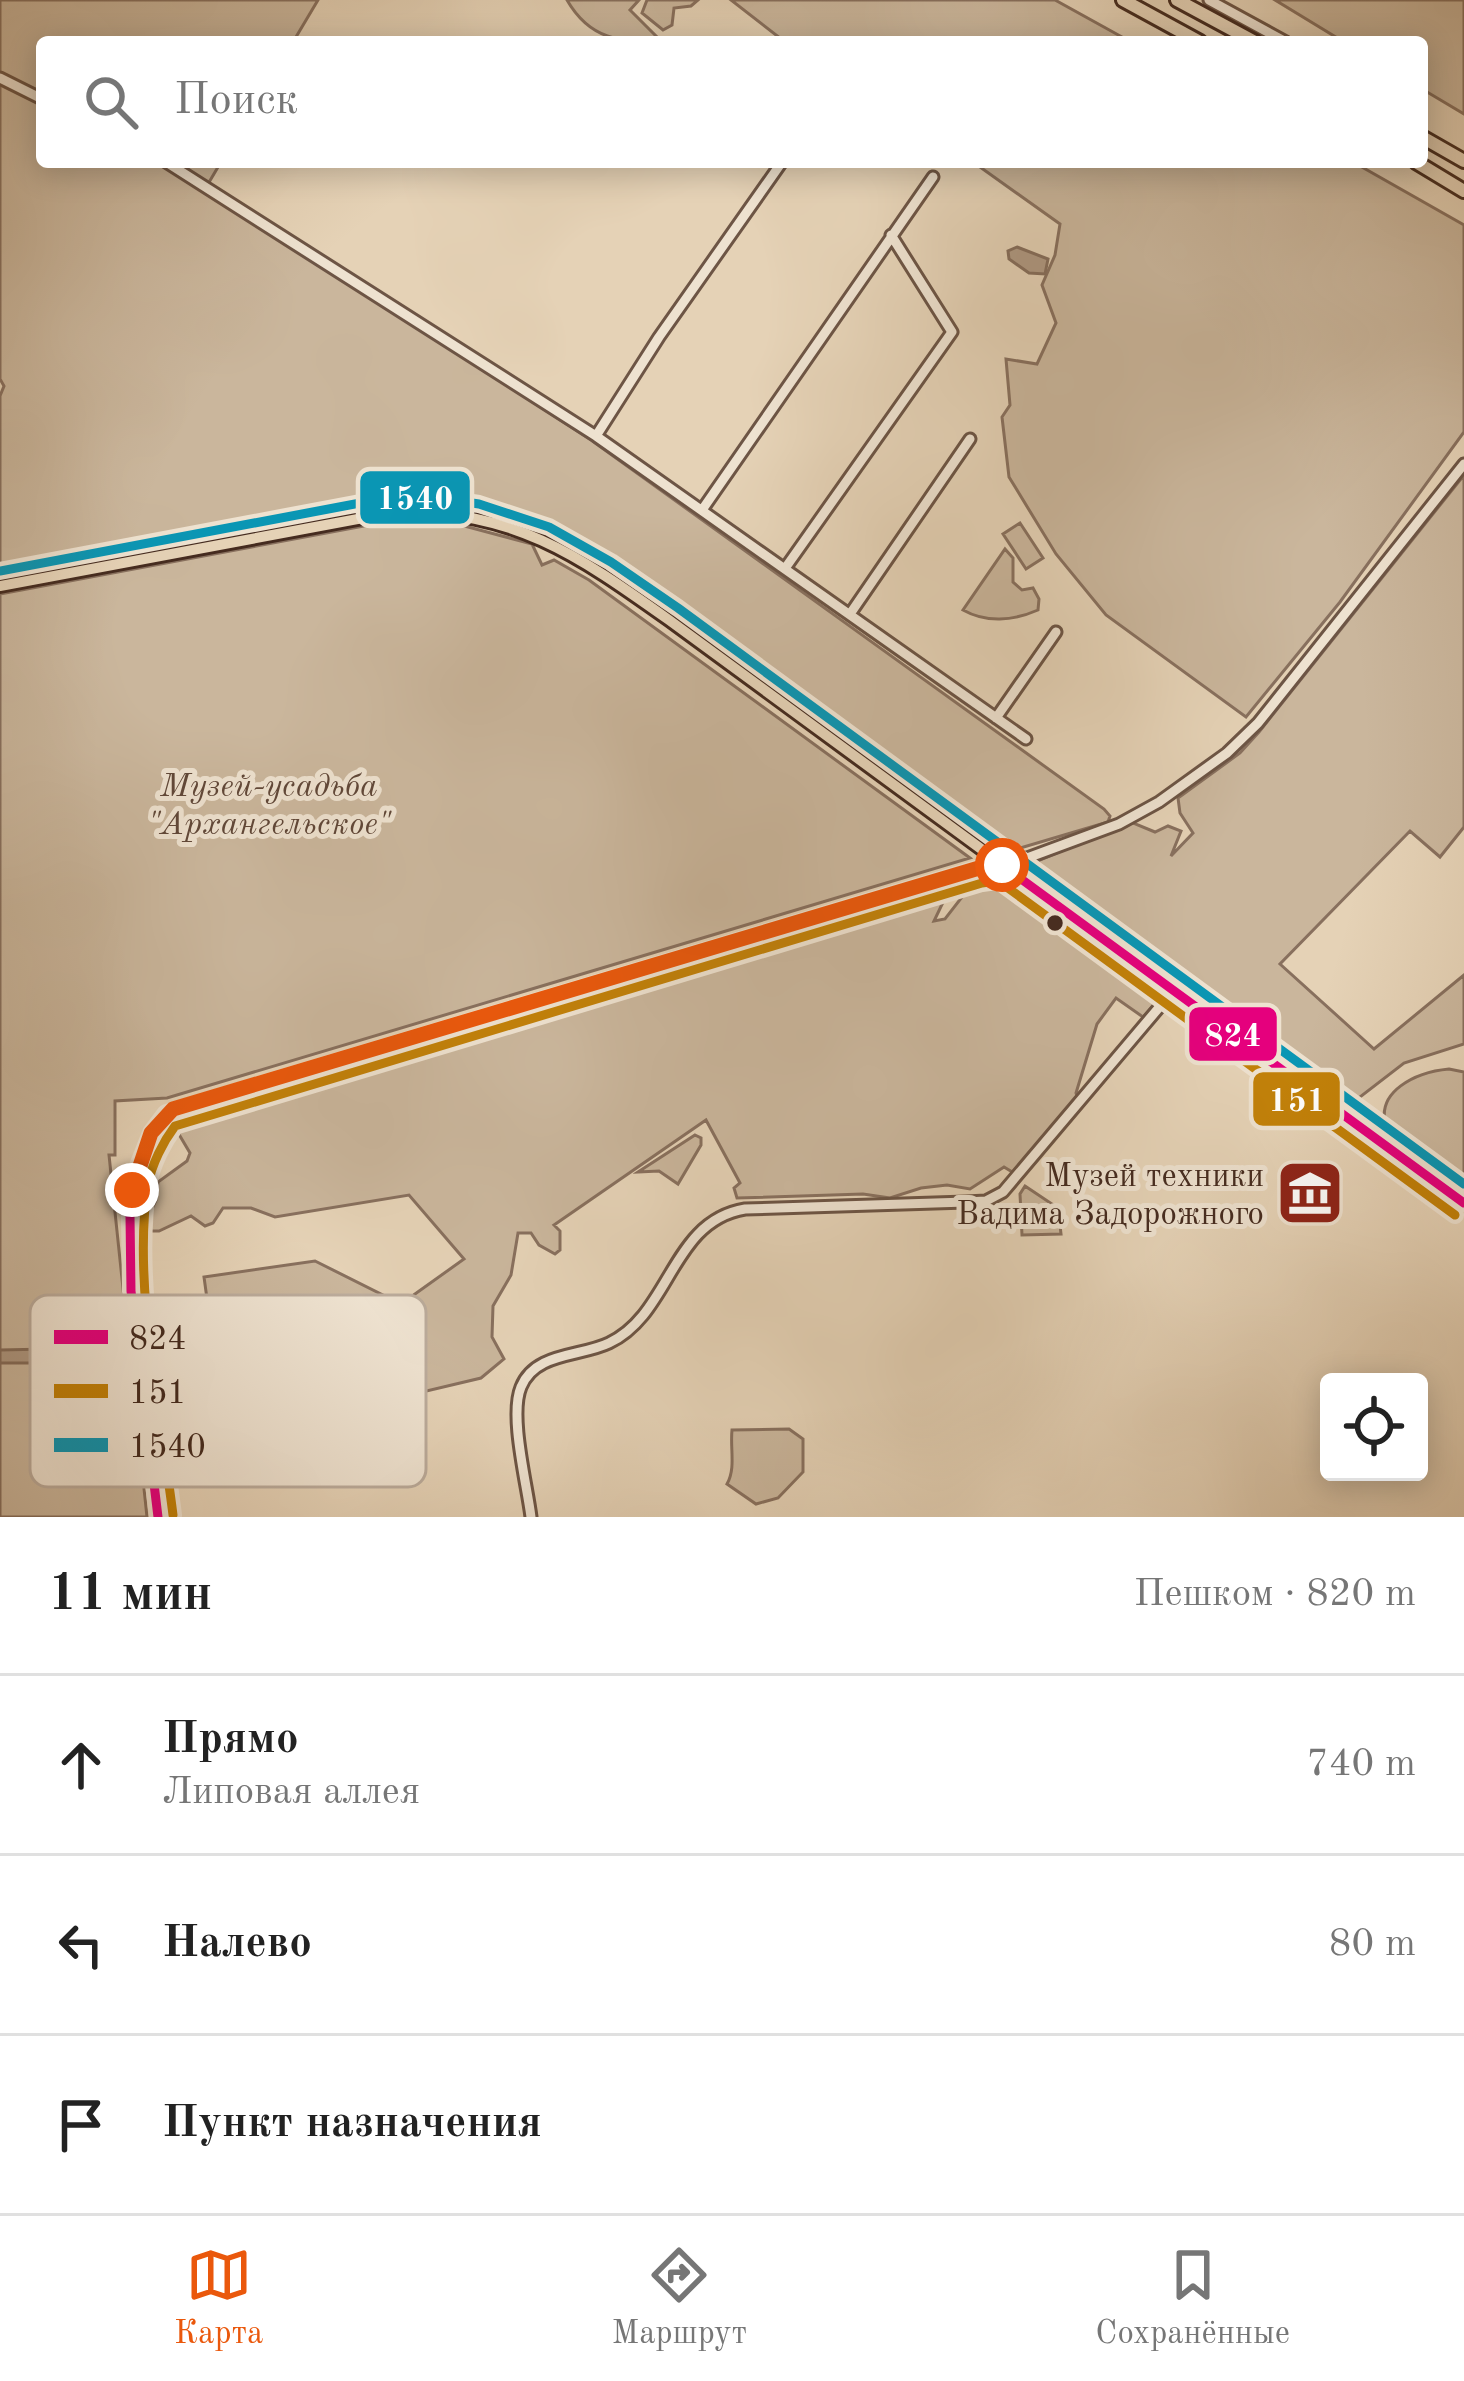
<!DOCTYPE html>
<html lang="ru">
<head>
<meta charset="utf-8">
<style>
  :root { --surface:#fff; --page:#f6f6f6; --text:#222; --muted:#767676; --line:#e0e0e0; --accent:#ea580c }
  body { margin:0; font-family:"Old Standard TT",serif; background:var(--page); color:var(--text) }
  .controls { position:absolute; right:36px; bottom:36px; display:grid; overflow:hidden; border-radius:12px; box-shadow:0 6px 30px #0003 }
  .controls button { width:108px; height:108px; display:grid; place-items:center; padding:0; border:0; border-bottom:3px solid var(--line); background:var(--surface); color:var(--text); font:60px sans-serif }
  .stop { position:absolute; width:36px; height:36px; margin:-27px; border:9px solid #ea580c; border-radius:50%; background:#fff }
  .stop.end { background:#ea580c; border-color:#fff; box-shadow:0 3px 12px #0008 }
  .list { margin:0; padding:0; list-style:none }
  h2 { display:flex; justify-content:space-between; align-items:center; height:156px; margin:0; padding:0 48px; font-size:51px }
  h2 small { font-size:39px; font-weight:400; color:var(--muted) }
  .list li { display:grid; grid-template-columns:78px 1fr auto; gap:36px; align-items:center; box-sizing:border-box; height:180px; padding:0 48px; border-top:3px solid var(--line) }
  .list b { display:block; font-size:45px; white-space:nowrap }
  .list p { margin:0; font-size:39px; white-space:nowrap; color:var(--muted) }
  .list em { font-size:39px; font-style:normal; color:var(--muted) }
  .icon { flex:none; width:66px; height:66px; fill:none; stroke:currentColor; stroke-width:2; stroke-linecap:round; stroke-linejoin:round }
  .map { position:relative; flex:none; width:1464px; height:1517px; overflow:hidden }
  .search { position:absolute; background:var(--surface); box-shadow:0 6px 30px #0003; left:36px; right:36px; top:36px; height:132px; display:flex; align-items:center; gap:30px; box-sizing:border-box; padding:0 42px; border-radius:12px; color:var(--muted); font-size:45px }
  .sheet { height:696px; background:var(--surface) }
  nav { display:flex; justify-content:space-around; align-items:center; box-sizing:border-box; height:168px; border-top:3px solid var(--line); background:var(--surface); font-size:33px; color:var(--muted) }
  nav a { display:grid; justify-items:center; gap:6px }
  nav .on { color:var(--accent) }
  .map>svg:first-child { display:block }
</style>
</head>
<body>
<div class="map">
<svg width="1464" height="1517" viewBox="0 0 1464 1517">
  <rect width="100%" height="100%" fill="#e5d2b6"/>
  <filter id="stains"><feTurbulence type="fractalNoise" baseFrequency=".00167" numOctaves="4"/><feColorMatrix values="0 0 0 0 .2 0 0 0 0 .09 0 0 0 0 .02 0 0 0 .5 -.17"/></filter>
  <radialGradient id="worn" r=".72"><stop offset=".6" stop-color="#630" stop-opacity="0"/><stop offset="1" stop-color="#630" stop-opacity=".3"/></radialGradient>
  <!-- green -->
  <path fill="#cab69c" stroke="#88705e" stroke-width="3" d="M0 0H318L293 42H42V162H221L205 189 591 440 1104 809 1110 816 1108 822 1017 849H998L593 550 551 528 459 498 392 499 0 575V396L4 386 0 379Z
    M567 0H639L630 10 662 42C620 42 590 40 567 0Z
    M647 0H698L691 6 674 8 672 25 663 30 642 13Z
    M731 0H1055L1131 42H785Z
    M1275 0H1464V114L1422 89V42H1344Z
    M973 162H1353L1464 225V432L1340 602 1246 717 1106 615 1056 554 1009 477 1002 417 1010 405 1006 359 1037 364 1056 323 1042 285 1055 255 1060 224Z
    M1464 475V827L1440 857 1410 831 1280 964 1374 1049 1464 975V1044L1404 1063 1351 1104 1242 1027 1030 864 1131 822 1155 832 1168 826 1181 831 1171 856 1193 833 1180 813 1178 798 1240 753 1259 732Z
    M396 520 457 524 532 544 542 565 554 560 589 580 970 858 167 1098 115 1101V1155H109L147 1517H0V594Z
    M1020 523 1043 558 1026 569 1003 534Z
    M1005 549 1013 558V582L1022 590 1033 588 1039 599 1038 610C1013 621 986 623 963 610Z
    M983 870C1005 882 1020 904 1040 920 1078 949 1122 968 1159 999L1143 1017 1116 998 1097 1024 1076 1093 1078 1099 1014 1173 1004 1167 970 1189 947 1185 921 1188 890 1198 863 1194 737 1198 734 1188 740 1183 706 1120 554 1225 560 1231V1250L555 1254 539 1245 531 1233H518L511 1275 493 1306 492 1337 504 1359 481 1378 422 1392 416 1401 384 1404 376 1400 315 1416H297L244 1436 218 1441 186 1467 174 1465 165 1399 159 1379V1346L212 1335 204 1277 315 1261 401 1304 464 1259 409 1195 275 1217 251 1208H223L213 1223 205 1226 191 1216 159 1231H149L145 1224 156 1200 158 1182 187 1161 190 1153 177 1131 179 1123 195 1111 951 883 960 884 946 896 934 921 945 919Z
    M1449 1069 1464 1072V1185L1387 1129C1373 1091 1417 1072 1449 1069Z
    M695 1135 701 1138V1145L678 1184 659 1171 638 1172Z
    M1025 1186 1058 1208 1061 1234 1022 1235 1020 1194Z
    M789 1429 803 1439V1472L778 1498 756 1504 727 1484C736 1468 730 1449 732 1430Z"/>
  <!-- water -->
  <path fill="#af9983" stroke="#856d5b" stroke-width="3" d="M1017 247 1048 259 1045 274 1029 273 1009 259 1008 251Z
    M46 1349 47 1363H0V1350Z"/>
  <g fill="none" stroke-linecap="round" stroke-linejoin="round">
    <defs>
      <path id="minor" d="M1209 0 1286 42
        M0 78 42 99
        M166 162 596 436 1026 739
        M596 436 659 337 782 162
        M702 510 933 177
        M786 567 952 332 891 235
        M850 614 970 439
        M996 718 1056 632
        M158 1517 131 1291 130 1216 134 1176 151 1133 166 1113 979 868 1019 861 1119 824 1159 802 1227 753 1258 723 1464 464
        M531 1517C527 1484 509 1416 521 1387 535 1352 580 1357 609 1343 671 1314 671 1221 745 1209L966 1202 986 1201 1003 1192 1173 991"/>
      <path id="major" d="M0 586 395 512C514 510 576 554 669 620L1464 1203"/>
      <path id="highway" d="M1123 0 1200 42
        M1177 0 1255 42
        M1422 137 1464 161
        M1416 162 1464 191"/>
    </defs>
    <!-- minor casing -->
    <use href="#minor" stroke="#6d5545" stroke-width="15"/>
    <!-- major casing -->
    <use href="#major" stroke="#452b1f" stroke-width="16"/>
    <!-- highway casing -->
    <use href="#highway" stroke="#452b1f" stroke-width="18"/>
    <!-- minor -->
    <use href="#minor" stroke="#eee2d0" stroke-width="9"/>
    <!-- major -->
    <use href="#major" stroke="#e5d2b6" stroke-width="10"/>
    <!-- highway -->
    <use href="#highway" stroke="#e5d2b6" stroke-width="12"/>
    <defs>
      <path id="bus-1" d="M1002 865 1464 1203
        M158 1517 131 1291 130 1216 134 1176 151 1133 166 1113 979 868 1002 865"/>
      <path id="bus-2" d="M993 877 1455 1215
        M173 1515C161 1418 132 1279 148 1184 152 1164 163 1142 175 1126L982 883 1004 880"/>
      <path id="bus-3" d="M0 571 392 497 438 498 479 504 549 527 611 562 678 608 1464 1184"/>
    </defs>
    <!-- bus-1 casing -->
    <use href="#bus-1" stroke="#eee2d0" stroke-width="18"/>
    <!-- bus-2 casing -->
    <use href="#bus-2" stroke="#eee2d0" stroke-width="18"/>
    <!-- bus-3 casing -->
    <use href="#bus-3" stroke="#eee2d0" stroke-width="18"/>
    <!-- bus-1 -->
    <use href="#bus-1" stroke="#e5007d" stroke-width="9"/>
    <!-- bus-2 -->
    <use href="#bus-2" stroke="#c28109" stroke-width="9"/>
    <!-- bus-3 -->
    <use href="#bus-3" stroke="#0a96b4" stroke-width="9"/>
  </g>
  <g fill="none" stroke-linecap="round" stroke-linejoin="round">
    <!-- route -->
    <path stroke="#ea580c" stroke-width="15" d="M132 1190 151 1133 173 1109 979 868 1002 865"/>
  </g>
  <!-- icons -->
  <defs>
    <symbol id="museum-square" viewBox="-11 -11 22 22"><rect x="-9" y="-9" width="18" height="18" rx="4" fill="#8f2418" stroke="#eee2d0"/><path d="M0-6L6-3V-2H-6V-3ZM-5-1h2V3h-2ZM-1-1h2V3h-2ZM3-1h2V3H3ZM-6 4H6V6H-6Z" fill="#fff"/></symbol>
  </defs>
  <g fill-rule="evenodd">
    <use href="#museum-square" x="1272" y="1155" width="76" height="76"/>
  </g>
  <!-- markers -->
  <circle fill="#452b1f" stroke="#eee2d0" stroke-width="4.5" cx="1055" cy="923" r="10"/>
  <g text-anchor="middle" stroke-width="10" stroke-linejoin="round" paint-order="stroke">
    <!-- park labels -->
    <g font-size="33" font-style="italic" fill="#604738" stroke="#eee2d0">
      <text x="269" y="796">Музей-усадьба<tspan x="269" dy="38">"Архангельское"</tspan></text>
    </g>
    <!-- poi labels -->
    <g font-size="33" fill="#452b1f" stroke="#eee2d0" text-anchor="end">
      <text x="1264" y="1186">Музей техники<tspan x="1264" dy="38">Вадима Задорожного</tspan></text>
    </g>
  </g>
  <!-- legend -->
  <rect x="30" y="1295" width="396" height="192" rx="18" fill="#eee2d0" stroke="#bbab9b" stroke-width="3"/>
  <rect x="54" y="1330" width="54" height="14" fill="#e5007d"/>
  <rect x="54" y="1384" width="54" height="14" fill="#c28109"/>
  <rect x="54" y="1438" width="54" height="14" fill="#0a96b4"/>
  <g font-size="33" fill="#452b1f">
    <text x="129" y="1349">824</text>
    <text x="129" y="1403">151</text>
    <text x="129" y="1457">1540</text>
  </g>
  <g stroke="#eee2d0" stroke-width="4.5">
    <rect x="358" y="469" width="114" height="57" rx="12" fill="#0a96b4"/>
    <rect x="1187" y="1005" width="92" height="58" rx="12" fill="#e5007d"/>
    <rect x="1251" y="1070" width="91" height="58" rx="12" fill="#c28109"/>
  </g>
  <g font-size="33" text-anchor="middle" font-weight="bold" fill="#fff">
    <text x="415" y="509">1540</text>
    <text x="1233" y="1046">824</text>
    <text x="1297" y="1111">151</text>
  </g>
  <rect width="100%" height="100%" filter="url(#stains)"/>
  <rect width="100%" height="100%" fill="url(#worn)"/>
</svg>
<div class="controls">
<button><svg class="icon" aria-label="locate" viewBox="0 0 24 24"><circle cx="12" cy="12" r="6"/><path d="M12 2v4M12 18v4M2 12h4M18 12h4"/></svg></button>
</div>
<div class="stop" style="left:1002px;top:865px"></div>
<div class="stop end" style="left:132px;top:1190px"></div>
<div class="search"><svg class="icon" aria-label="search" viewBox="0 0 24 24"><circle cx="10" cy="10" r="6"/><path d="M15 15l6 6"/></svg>Поиск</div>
</div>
<section class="sheet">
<h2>11 мин<small>Пешком · 820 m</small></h2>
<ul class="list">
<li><svg class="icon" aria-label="ahead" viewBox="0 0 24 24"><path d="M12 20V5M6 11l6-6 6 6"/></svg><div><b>Прямо</b><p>Липовая аллея</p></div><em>740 m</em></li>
<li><svg class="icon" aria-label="left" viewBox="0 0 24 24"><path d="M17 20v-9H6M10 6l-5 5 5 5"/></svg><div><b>Налево</b></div><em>80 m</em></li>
<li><svg class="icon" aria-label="arrive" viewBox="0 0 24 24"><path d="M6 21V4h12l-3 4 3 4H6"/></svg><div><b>Пункт назначения</b></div></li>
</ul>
</section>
<nav>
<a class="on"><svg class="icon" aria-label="map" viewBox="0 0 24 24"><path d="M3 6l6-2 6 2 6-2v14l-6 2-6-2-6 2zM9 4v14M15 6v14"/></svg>Карта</a>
<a><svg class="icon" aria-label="directions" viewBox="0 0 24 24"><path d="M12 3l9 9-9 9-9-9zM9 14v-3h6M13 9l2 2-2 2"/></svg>Маршрут</a>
<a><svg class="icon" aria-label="saved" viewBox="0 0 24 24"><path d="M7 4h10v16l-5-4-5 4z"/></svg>Сохранённые</a>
</nav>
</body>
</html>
